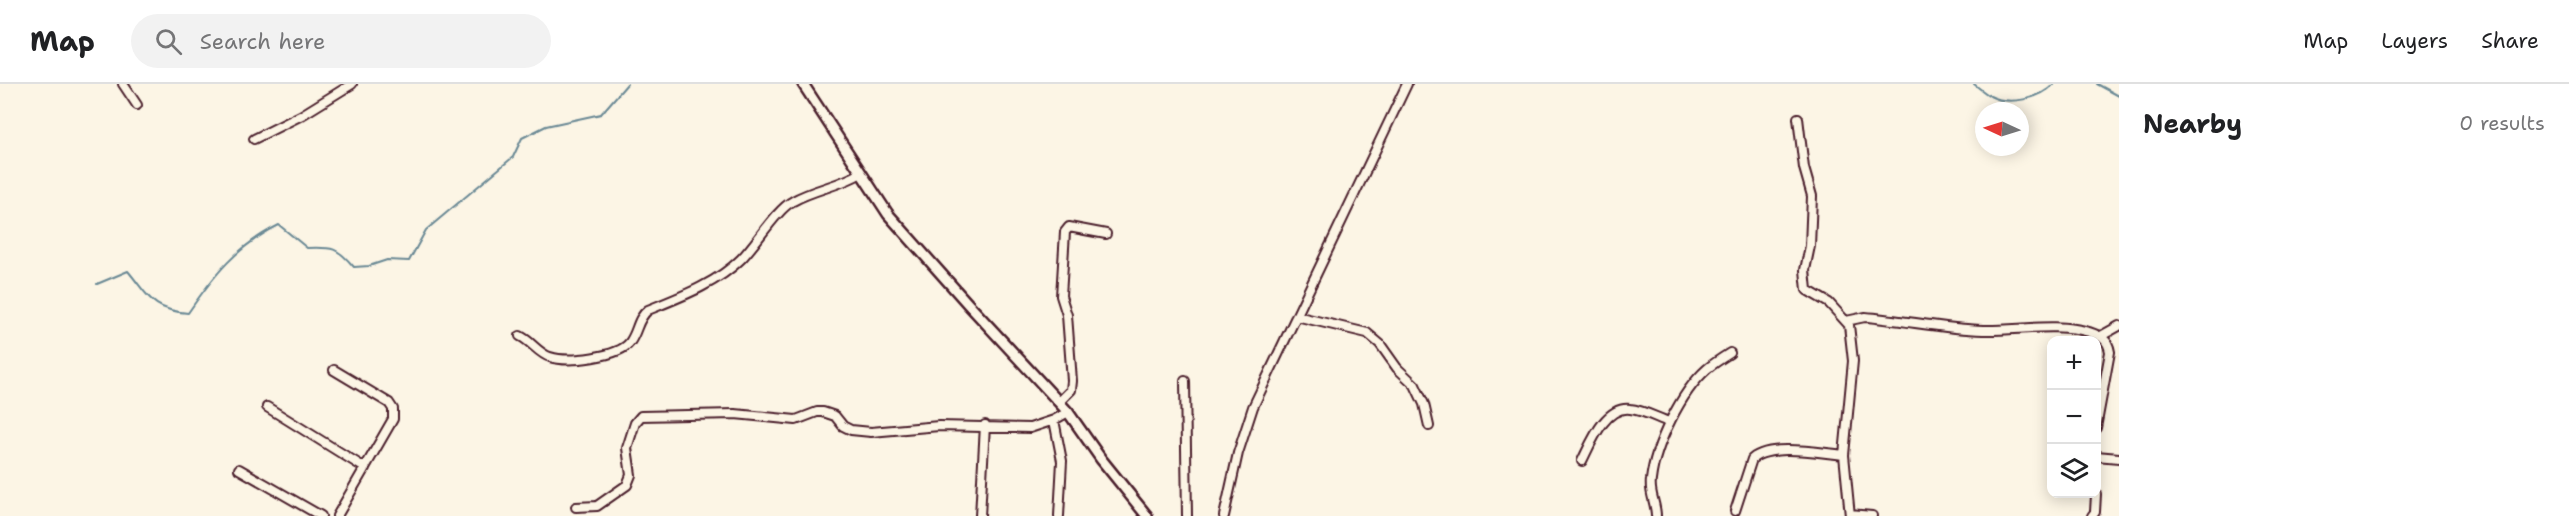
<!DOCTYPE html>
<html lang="en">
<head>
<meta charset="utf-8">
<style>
  :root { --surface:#fff; --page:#f2f2f2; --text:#202124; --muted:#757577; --line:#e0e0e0 }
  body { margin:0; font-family:"Shantell Sans",sans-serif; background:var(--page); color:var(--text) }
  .controls { position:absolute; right:18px; bottom:18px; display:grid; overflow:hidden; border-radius:12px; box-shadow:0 3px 15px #0003 }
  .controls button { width:54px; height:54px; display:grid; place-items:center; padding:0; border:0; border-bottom:2px solid var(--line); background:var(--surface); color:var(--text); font:30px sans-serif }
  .compass { position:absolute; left:1975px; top:18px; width:54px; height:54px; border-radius:50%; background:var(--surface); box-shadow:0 3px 15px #0003; rotate:274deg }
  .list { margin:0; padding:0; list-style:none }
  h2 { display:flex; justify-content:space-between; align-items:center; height:78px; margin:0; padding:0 24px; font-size:26px }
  h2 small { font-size:20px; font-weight:400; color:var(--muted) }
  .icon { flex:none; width:33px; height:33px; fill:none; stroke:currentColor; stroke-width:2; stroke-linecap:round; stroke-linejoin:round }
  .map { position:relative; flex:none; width:2119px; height:432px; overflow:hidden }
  header { display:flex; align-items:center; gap:36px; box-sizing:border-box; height:84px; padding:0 30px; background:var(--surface); border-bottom:2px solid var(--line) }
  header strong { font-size:28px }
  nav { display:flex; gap:33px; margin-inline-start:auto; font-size:21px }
  .search { width:420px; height:54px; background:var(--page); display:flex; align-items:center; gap:15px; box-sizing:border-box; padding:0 21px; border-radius:33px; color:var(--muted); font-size:22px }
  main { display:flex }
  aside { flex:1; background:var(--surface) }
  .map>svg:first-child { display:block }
</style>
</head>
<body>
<header>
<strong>Map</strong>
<div class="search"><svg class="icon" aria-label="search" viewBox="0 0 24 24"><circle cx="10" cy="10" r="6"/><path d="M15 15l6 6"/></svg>Search here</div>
<nav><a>Map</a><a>Layers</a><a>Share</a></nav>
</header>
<main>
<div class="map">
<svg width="2119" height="432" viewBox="0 0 2119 432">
  <rect width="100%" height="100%" fill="#fcf5e5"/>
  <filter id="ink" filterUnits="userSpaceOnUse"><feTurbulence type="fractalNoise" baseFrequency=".0167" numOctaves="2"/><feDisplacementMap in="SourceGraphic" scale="12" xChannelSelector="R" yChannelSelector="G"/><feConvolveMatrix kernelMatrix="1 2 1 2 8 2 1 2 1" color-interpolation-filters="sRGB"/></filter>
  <g filter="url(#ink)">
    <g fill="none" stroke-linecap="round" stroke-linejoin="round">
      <!-- stream -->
      <path stroke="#6a8995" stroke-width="2" d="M1974 0C1979 4 1985 9 1990 12 2009 22 2040 15 2054 0
        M2097 0 2119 12
        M97 200 128 187C149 212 151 226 188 229 214 191 237 162 279 141L307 164C333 163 337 163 354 183L369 182 387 176 409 177 426 146 513 73 522 54 546 42 601 30 627 0"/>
      <defs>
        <path id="minor" d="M123 0 137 21
          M1798 34 1804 84 1812 112 1810 162 1805 186 1807 206 1829 219 1849 241 1853 277 1844 371 1850 432
          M254 55 302 31 352 0
          M1296 232 1367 249 1380 260 1397 284 1415 301 1424 320 1429 342
          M1846 237 1865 233C1904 236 1944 245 1983 246 2017 247 2056 238 2089 248 2101 252 2108 255 2110 268L2096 344
          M520 252C531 257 539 270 550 273 568 279 619 273 630 258 638 247 637 235 648 226 680 213 716 200 741 175 756 160 777 125 793 117 814 105 840 102 861 89
          M2101 252 2119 242
          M334 286 389 319 393 325V335L337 432
          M1185 297 1187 432
          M1059 318 1071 306 1072 297 1067 231 1061 212 1065 148 1069 143 1106 150
          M267 323 365 384
          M1054 336 1062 377 1059 432
          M2096 372 2119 374
          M1582 377C1591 359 1605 322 1630 325 1643 326 1657 334 1669 338
          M239 385 321 432
          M576 423 597 422 627 401 631 391 627 364 635 339 641 332 735 330 796 336 817 328H823L835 332 843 342 851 346 871 348 939 342 1030 344 1054 336 1068 328
          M1735 427 1752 375C1771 359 1820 369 1844 371
          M1850 430 1872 432
          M980 432 985 341
          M1224 432 1238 369 1253 323 1407 0
          M1656 432C1656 419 1649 409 1651 396 1655 361 1681 308 1707 285 1714 279 1722 274 1730 269
          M2092 432 2095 428 2096 410"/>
        <path id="tertiary" d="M803 0 888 130 968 220 1068 328 1101 375 1147 432"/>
      </defs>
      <!-- minor casing -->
      <use href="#minor" stroke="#4a1f2b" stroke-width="12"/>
      <!-- tertiary casing -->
      <use href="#tertiary" stroke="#4a1f2b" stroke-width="14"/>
      <!-- minor -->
      <use href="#minor" stroke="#fcf5e5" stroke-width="8"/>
      <!-- tertiary -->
      <use href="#tertiary" stroke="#fcf5e5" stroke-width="9"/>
    </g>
  </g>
</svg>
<div class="controls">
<button>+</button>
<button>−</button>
<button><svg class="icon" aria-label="layers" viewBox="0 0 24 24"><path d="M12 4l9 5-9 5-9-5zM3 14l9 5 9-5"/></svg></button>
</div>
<svg class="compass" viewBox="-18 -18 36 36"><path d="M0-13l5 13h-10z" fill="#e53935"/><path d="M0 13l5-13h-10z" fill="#757577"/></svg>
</div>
<aside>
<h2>Nearby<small>0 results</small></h2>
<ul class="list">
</ul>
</aside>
</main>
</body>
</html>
